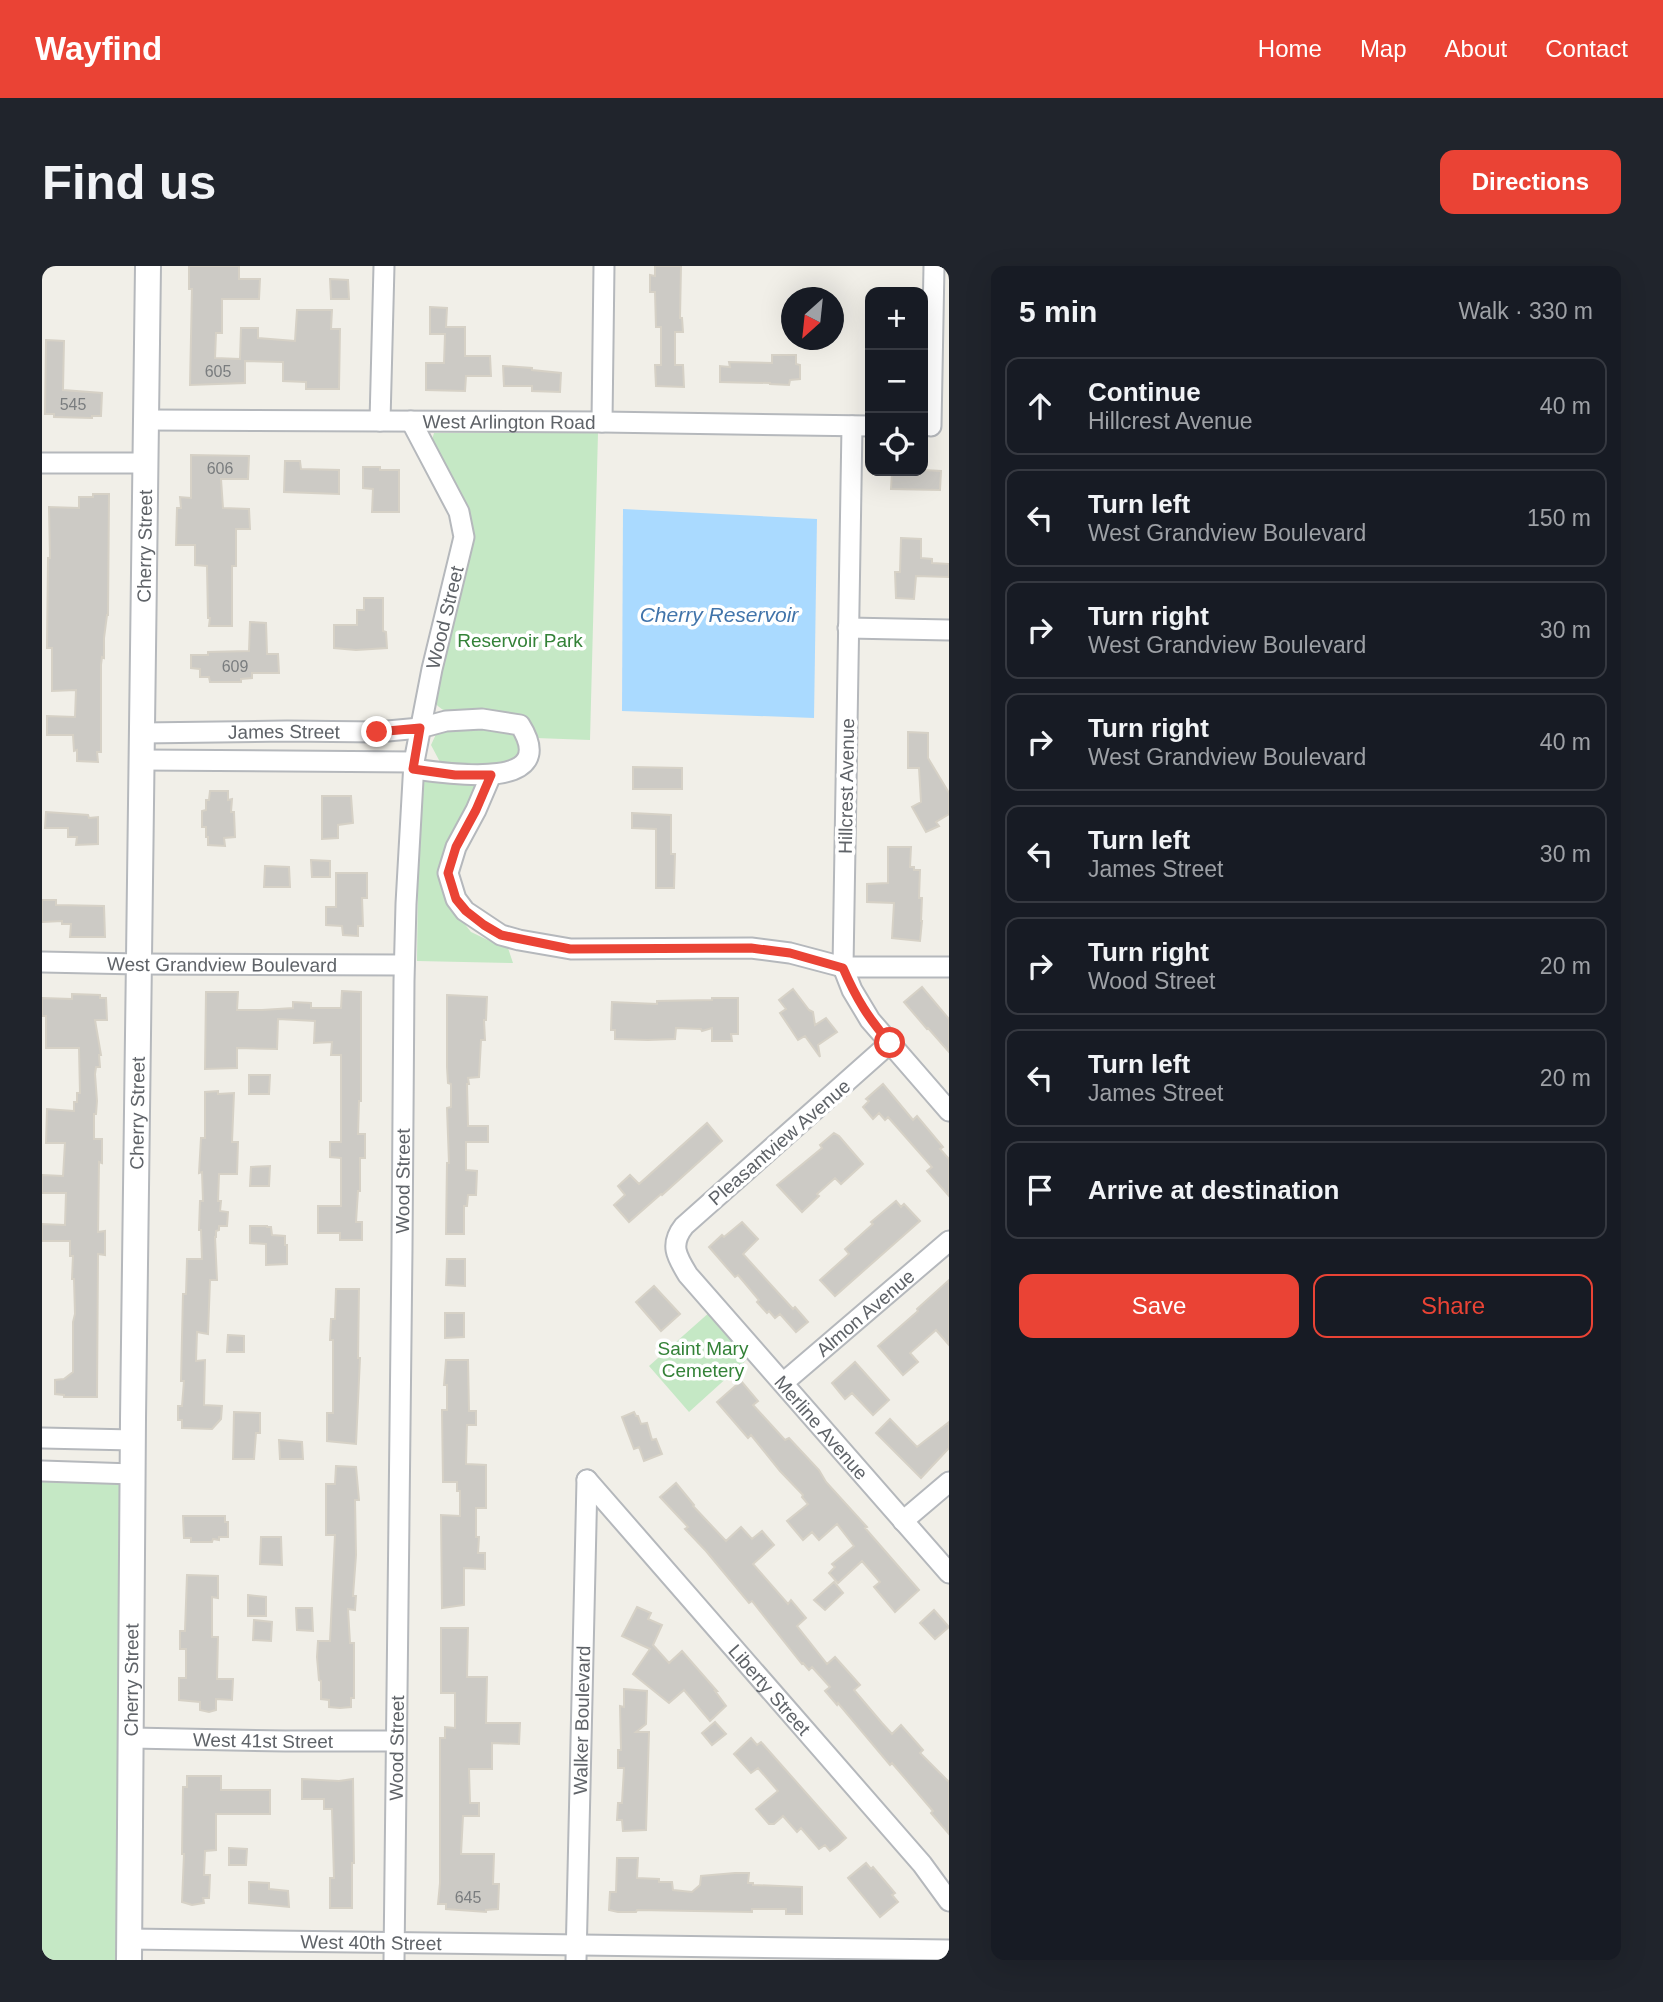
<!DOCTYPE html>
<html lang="en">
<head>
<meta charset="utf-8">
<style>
  :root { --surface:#171b24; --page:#20242c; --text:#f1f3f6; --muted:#9ea1a6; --line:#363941; --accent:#ea4335 }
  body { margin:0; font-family:Arial,sans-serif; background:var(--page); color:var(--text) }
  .controls { position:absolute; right:21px; top:21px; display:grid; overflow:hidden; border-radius:14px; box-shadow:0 7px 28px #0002 }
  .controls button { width:63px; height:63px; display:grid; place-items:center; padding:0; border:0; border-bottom:2px solid var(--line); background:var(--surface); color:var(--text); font:35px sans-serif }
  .compass { position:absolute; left:739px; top:21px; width:63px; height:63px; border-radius:50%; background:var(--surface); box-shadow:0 7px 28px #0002; rotate:207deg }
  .stop { position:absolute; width:21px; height:21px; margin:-16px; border:5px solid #ea4335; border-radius:50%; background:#fff }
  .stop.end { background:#ea4335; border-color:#fff; box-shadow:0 2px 7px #0008 }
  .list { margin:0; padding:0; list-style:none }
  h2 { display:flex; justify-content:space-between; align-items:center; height:91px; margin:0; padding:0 28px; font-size:30px }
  h2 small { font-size:23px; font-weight:400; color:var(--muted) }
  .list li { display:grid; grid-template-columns:46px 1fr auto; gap:21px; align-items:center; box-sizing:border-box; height:98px; margin:0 14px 14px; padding:0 14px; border:2px solid var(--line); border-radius:14px }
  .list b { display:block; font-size:26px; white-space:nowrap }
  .list p { margin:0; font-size:23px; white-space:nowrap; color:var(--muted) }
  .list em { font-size:23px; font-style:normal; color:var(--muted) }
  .actions { display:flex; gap:14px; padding:21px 28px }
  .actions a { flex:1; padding:16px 0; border:2px solid var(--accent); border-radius:14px; text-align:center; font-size:24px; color:var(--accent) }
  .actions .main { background:var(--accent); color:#fff }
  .icon { flex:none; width:38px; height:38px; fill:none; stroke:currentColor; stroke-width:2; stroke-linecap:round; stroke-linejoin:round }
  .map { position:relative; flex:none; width:907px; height:1694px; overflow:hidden; border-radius:14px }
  header { display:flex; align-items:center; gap:42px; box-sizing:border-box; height:98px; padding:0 35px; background:var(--accent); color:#fff }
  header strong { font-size:33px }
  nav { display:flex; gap:38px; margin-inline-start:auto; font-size:24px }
  .intro { display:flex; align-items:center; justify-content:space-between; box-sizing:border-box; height:168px; padding:0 42px }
  h1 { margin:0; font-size:49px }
  .button { padding:18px 32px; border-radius:14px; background:var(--accent); color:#fff; font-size:24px; font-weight:700 }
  main { display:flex; gap:42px; padding:0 42px }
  aside { flex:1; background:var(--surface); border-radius:14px; box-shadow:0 7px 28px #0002 }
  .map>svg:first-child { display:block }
</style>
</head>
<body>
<header>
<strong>Wayfind</strong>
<nav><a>Home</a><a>Map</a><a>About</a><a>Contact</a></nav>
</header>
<div class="intro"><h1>Find us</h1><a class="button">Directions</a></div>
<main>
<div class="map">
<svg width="907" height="1694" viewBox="0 0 907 1694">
  <rect width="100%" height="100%" fill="#f1efe8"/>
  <!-- green -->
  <path fill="#c5e8c5" d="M392 167H556L548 474 494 472C471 421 411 468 391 434L429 261 418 227 399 198 389 177Z
    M415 459 475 467 481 482 467 499 411 501 398 496 389 479 395 466Z
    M383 515 431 517 435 522 423 551 409 570 401 595 411 643 429 666 448 675 465 679 471 697 375 695 377 520Z
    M669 1045 709 1090 647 1146 607 1100Z
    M0 1213 78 1216 75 1694H0Z"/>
  <!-- water -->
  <path fill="#aadaff" d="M581 243 775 253 772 452 580 445Z"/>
  <!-- building -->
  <path fill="#cccac5" stroke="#d6d1c6" stroke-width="2" d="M147 0H197V13H218L217 33H180V67H174L173 92 198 93 199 62H216V72L253 75 255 44H290L289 63H298L297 123H264V116L241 115V96L203 95V117L148 119 150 23H147Z
    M613 0H639L638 52H640L641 66H633V99H641L642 121 614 120 613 99H619V61H614L613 26H608V9L613 10Z
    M288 13 306 14 307 33H289Z
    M388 41 405 42 404 61H423V90H448L449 110H424L423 125 384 124V97H402L403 68H388Z
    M4 74 22 75 21 124 60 127 59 150H50V152L12 151V148H3Z
    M730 89H754V98L758 99V113L748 114 747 119 728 118V117L678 116V100L688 101 687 96 730 97Z
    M461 100 490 102V104L519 107 518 126 490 125V120H462Z
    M149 189 207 190 206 213H179L181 242 207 243 208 263H194V300H190V360H167L168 352H166L165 300 153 299V279H134L135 242H139L138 231 149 232Z
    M243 195H258L259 203 297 204V228L242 226Z
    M321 201H338V204H357V246H330L331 223 321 222Z
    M881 204 899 205 898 224 849 223 850 205Z
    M51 228H67L66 349H65L62 372V392L60 391 59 399V486H55L56 496 35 495V484L32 485 31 469H5V450L33 451 34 424 10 425V382H5L6 292H8L7 241 37 242V231H51Z
    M859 272 879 273V292L890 293V297L907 298V311L874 310 872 333 854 332 853 306H858Z
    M322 332H341V365L344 366 345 382 314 384 292 382V359H315V344H322Z
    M208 356 224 357 225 388H236L237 407H210V412L199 413V416H168L167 411H158V403L149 402V389H166V386L207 385Z
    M866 466 886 467V492L907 527V548L894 556 897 560 884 566 870 541 879 536 877 502H866Z
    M591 501 640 502V523H591Z
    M168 525H186V534L190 533 189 546H192L193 571 182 572 183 580 166 579V571H164V561H160V545L164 544V534H167Z
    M280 530H309L311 557 296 559V572L280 573Z
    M4 546 46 549 47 552 56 551V578L34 579 35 571H26V562H3Z
    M590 547 629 549V588H633L632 622H614V563L590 562Z
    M846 581H869L868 601H872V604H878L877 632H880L879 655H880L878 675 850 672 852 637 825 636V618L846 617Z
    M269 594 288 595V611H270Z
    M223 600 247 601 248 621H222Z
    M294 607H325V632H320L321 660H316V670L301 669 300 660 284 659V641H294Z
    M0 634H14V639L62 640 63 671H28L29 658H20V655L0 656Z
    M880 721 907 753V786L886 762 885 763 862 736Z
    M751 723 767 744 771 746 773 759 784 752 795 766 776 779 778 791 763 770 756 774 738 747 744 743 737 734Z
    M300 725 319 726V835H317L316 868H323V892H318V925H316L314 956H320V974H298V967H276V940H299V892L288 891V876H299V789H289L290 776 272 777 273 755 236 753 235 783 195 782V802L163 803 164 726H196L195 744H220L251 742V736L269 737V742H299Z
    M30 728 58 729V732H64L65 754H53L59 789H57L58 801H54L53 808 55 835 54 848H52V873H60V897L57 896 56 966 63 965V989L56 988 55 1131H22V1129L13 1128V1114L22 1113 31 1106V1056L33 1048 32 1013H30L31 990H28V975H0V958L23 959 24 927H0V909L21 910 23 877H4L5 843 32 845V836H35V827H38L37 782H4V750H0V732L30 733Z
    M405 729 445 731 444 754H442L443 774H439L437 811 426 812 427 818H425L426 860H446V876H424V904L435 905 434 929H426L425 940H422V968H404L405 897H407L405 842 409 841V818L406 817 405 801Z
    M670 732H696V768H689L690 775H670V762L660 765 659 763 634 762 633 773 606 774 573 773V764H569L570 736 615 738V735L670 734Z
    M207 809H228L227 828H207Z
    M841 818 871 854 875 850 901 881 898 883 907 893V930L885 905 890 901 846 851 843 854 837 847 831 853 821 841 827 835 824 833Z
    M176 825V828L192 827 190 876H196L195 908H177L176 935H179L178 945 186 946 185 960H177V964L174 965V971H173L175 1014H168L166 1068 155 1066 154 1095 163 1094 162 1139 180 1140 179 1153 170 1163 140 1162V1154H136V1140H140L142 1115H139L141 1028H144L145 993H160L159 964H157L158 935H161L160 906 157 907 159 872H163V826Z
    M665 857 680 875 620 929 619 928 587 956 572 939 583 929 576 920 588 909 597 918Z
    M792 867 797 870 821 898 799 918 793 912 775 928 777 930 760 946 735 919 780 882 778 879Z
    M228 900 227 920H208L209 901Z
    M854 935 859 941 862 938 878 955 793 1030 778 1014 807 988 803 983 831 958 829 956Z
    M700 956 716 973 701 988 751 1043 753 1041 766 1056 754 1066 738 1048 733 1052 727 1045 725 1047 715 1036 717 1034 696 1009 693 1011 667 981 680 969 682 971Z
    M208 960H225V961H229L230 969 243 970V979H245V998L224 999V978L208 977Z
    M405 993H423V1020L404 1019Z
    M907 1014V1079L894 1064 868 1087 876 1096 861 1109 836 1080 876 1045 875 1043Z
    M612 1020 638 1048 619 1065 594 1036Z
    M294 1023H317L316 1092H318L314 1178 285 1175V1147H291V1074H288L289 1053H293Z
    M403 1047H422V1071L403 1072Z
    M186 1069 202 1070V1086H185Z
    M404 1094H426L427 1145H434V1159H425L424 1198 444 1199V1242H434V1271H437L436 1287H443V1303L422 1302V1339L400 1342 399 1249 418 1250V1225H415V1216H401L400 1144H405V1119H402Z
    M813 1096 847 1134 831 1149 810 1127 803 1133 790 1117Z
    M699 1115 716 1135 711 1139 743 1174 747 1172 777 1204 784 1216 825 1261 823 1262 877 1324 853 1346 832 1321 838 1316 820 1295 796 1317 787 1307 793 1301 790 1298 812 1280 795 1258 777 1274 770 1266 761 1274 745 1255 766 1238 760 1231 761 1229 738 1205 709 1169 706 1172 675 1136Z
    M192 1146 218 1147V1167H214L212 1193H191Z
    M592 1146 594 1150H596L599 1158 605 1157 610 1174 614 1173 620 1188 602 1195 597 1181 592 1183 580 1151Z
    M848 1153 875 1181 907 1156V1182L879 1212 834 1167Z
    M237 1174 260 1176 261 1193H238Z
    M294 1200 314 1201 317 1234H313L314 1289 311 1330H314L313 1344 306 1343 308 1377H312V1432H309V1441L298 1442 287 1441V1434L279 1433V1415L277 1414 275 1391 276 1375H288L293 1269H284V1218H293Z
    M634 1217 652 1239 651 1240 684 1275 699 1261 710 1273 720 1265 732 1279 711 1298 746 1338 749 1334 764 1352 755 1360 785 1398 793 1391 818 1419 812 1424 840 1457 850 1468 859 1459 881 1484 878 1487 907 1516V1568L889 1547 891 1545 850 1497 848 1499 796 1437 795 1439 783 1425 788 1421 770 1401 767 1404 761 1397 760 1398 710 1335 707 1337 664 1285 643 1263 646 1261 618 1231Z
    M141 1250H183V1256H186V1271H177V1274L171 1273 170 1276H149V1272H142Z
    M219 1271H239L240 1299 218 1298Z
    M145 1309 176 1310V1332L170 1331V1371H176L175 1413H191L190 1434 174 1433V1444L167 1446 158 1444V1436L137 1434V1412H144V1383H138V1365H143Z
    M792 1316 801 1327 783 1344 772 1334Z
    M206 1329 224 1331V1350H206Z
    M595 1341 609 1347 606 1353 620 1359 611 1379 627 1397 640 1385 675 1425H673L684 1440 668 1455 642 1424 627 1437 591 1408 608 1383 580 1370Z
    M254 1342H270L271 1365 255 1364Z
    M892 1344 907 1361 893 1373 878 1357Z
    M212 1354 230 1356 229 1375 211 1374Z
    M399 1362H426L425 1411H445L444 1457H478L477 1478 450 1477V1503H427L428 1537H437V1550H421L419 1588H452L451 1618H457L456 1643 444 1644V1646L404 1643V1638H396L398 1617V1472H403V1461L413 1462V1427H399Z
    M582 1423 605 1425 604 1458 594 1466H607L604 1564 581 1565 580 1554H575L576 1537H580L582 1502H576V1484H579L578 1440 582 1441Z
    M673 1456 684 1468 670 1479 660 1467Z
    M709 1472 715 1479 719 1476 804 1572 796 1579 788 1585 783 1579 777 1583 759 1562 755 1566 741 1550 732 1558H727L714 1543 736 1525 716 1502 709 1507 692 1488Z
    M145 1510H179V1524H228V1548H174V1584L163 1585 162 1609H168L167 1632H161L162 1637 150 1639 140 1636 142 1588H140L141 1521H145Z
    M260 1513 297 1515 311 1513 312 1597H310V1642H288V1612H292L290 1543H282V1533H260Z
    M187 1582 205 1583 204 1599H187Z
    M575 1592H596L595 1612 617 1613V1616H630L631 1624 650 1626 658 1619 659 1610 693 1607H707L706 1617H711V1619L760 1621V1648H744V1643H710V1646L595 1644 594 1646H576L567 1644 568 1626H574Z
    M824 1597 829 1603 831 1601 853 1627 850 1629 856 1636 838 1651 806 1612Z
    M207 1616 227 1617V1623L246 1625 247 1641 207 1637Z"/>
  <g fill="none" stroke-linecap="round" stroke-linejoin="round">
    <defs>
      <g id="minor">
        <path id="s1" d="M105 154 560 156 828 160"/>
        <path d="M338 155 342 0"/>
        <path d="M560 156 562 0"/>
        <path d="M810 160 801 701 810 724 828 754 907 845"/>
        <path d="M889 160 892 0"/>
        <path d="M0 197H105"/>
        <path d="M806 362 907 364"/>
        <path id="s2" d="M100 467 245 465 335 466 378 462 404 455 440 453 478 459C521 527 401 507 371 503"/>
        <path d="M99 494 372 496"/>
        <path d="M449 509 434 544 414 581 406 607 414 633 423 645 459 669 477 674 529 683 709 682 748 687 801 701H907"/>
        <path id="s3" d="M0 696 97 698 362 699"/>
        <path id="s4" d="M848 777 642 960C627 979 635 991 646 1009L907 1307"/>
        <path id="s5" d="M741 1117 907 975"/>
        <path d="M0 1172 91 1174"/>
        <path d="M0 1205 91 1208"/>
        <path id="s6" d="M545 1214 880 1598 907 1635"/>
        <path d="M861 1255 907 1216"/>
        <path id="s7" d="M90 1472 243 1475H354"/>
        <path id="s8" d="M87 1673 907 1684"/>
        <path id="s9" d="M352 1694 360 983 362 715 364 638 372 496 390 403 422 271 417 246 369 155"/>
        <path id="s10" d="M534 1694 545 1214"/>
      </g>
      <g id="tertiary">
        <path id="s11" d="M87 1694 91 1153 106 0"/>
      </g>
    </defs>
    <!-- minor casing -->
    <use href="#minor" stroke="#b5b8bc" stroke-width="23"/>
    <!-- tertiary casing -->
    <use href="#tertiary" stroke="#b5b8bc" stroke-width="28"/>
    <!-- minor -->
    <use href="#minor" stroke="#fff" stroke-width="19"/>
    <!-- tertiary -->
    <use href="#tertiary" stroke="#fff" stroke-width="24"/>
  </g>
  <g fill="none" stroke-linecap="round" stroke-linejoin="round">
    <!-- route -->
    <path stroke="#ea4335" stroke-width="9" d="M335 466 378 462 371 503 413 509H449L434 544 414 581 406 607 414 633 424 645 442 659 459 669 528 683 709 682 748 687 801 702C814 732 826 752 848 777"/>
  </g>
  <g text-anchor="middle" stroke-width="7" stroke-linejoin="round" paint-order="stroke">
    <!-- number labels -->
    <g font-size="16" fill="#7a7d7f">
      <text x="176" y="111">605</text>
      <text x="31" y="144">545</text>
      <text x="178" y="208">606</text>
      <text x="193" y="406">609</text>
      <text x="426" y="1637">645</text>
    </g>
    <!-- street labels -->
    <g font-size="19" fill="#5f6368" stroke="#fff">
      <text dy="7" stroke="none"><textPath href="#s1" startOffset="362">West Arlington Road</textPath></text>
      <text dy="7" stroke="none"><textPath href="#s11" startOffset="1414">Cherry Street</textPath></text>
      <text dy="7" stroke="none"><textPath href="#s9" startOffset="1346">Wood Street</textPath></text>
      <text dy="7" stroke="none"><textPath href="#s2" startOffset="142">James Street</textPath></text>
      <text transform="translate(804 520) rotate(-89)" y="7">Hillcrest Avenue</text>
      <text dy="7" stroke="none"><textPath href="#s3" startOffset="180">West Grandview Boulevard</textPath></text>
      <text dy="7" stroke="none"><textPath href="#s11" startOffset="847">Cherry Street</textPath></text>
      <text transform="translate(737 876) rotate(-41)" y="7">Pleasantview Avenue</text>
      <text dy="7" stroke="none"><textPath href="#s9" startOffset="779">Wood Street</textPath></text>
      <text dy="7" stroke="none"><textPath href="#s5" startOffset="108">Almon Avenue</textPath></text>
      <text dy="7" stroke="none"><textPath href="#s4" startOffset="532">Merline Avenue</textPath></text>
      <text dy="7" stroke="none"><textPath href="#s11" startOffset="280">Cherry Street</textPath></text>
      <text dy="7" stroke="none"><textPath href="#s6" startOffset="278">Liberty Street</textPath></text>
      <text dy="7" stroke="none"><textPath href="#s10" startOffset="240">Walker Boulevard</textPath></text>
      <text dy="7" stroke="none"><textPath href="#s7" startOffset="131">West 41st Street</textPath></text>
      <text dy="7" stroke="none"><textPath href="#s9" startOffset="212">Wood Street</textPath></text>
      <text dy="7" stroke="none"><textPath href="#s8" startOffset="242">West 40th Street</textPath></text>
    </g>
    <!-- park labels -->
    <g font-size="19" fill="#348238" stroke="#fff">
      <text x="478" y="381">Reservoir Park</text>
      <text x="661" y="1089">Saint Mary<tspan x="661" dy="22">Cemetery</tspan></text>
    </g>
    <!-- water labels -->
    <g font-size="21" font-style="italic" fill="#4174aa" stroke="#fff">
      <text x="677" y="356">Cherry Reservoir</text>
    </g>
  </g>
</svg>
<div class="controls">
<button>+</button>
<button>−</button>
<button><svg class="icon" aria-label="locate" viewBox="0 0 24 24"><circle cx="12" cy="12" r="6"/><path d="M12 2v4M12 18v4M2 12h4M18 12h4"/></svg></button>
</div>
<svg class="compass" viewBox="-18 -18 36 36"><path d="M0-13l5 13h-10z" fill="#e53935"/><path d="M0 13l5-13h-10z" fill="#9ea1a6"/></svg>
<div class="stop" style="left:848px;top:777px"></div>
<div class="stop end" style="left:335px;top:466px"></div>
</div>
<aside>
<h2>5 min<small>Walk · 330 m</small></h2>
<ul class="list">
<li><svg class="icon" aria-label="ahead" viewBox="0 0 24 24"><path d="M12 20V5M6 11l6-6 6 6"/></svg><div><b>Continue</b><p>Hillcrest Avenue</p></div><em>40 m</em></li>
<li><svg class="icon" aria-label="left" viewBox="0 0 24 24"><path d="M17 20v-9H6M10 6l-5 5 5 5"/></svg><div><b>Turn left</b><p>West Grandview Boulevard</p></div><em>150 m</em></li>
<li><svg class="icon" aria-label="right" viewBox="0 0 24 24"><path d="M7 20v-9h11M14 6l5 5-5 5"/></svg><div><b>Turn right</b><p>West Grandview Boulevard</p></div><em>30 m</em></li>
<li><svg class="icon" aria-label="right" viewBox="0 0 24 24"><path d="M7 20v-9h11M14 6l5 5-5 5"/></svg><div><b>Turn right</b><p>West Grandview Boulevard</p></div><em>40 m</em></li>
<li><svg class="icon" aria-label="left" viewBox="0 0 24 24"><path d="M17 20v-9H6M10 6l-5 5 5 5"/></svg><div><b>Turn left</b><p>James Street</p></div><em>30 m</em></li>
<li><svg class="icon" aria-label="right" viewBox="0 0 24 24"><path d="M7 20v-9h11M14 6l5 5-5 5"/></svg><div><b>Turn right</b><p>Wood Street</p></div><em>20 m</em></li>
<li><svg class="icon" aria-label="left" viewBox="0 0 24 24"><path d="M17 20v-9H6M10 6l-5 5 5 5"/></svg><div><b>Turn left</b><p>James Street</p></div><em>20 m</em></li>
<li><svg class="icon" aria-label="arrive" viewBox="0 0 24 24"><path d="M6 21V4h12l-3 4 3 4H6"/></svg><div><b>Arrive at destination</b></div></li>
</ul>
<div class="actions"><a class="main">Save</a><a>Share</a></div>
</aside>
</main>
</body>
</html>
